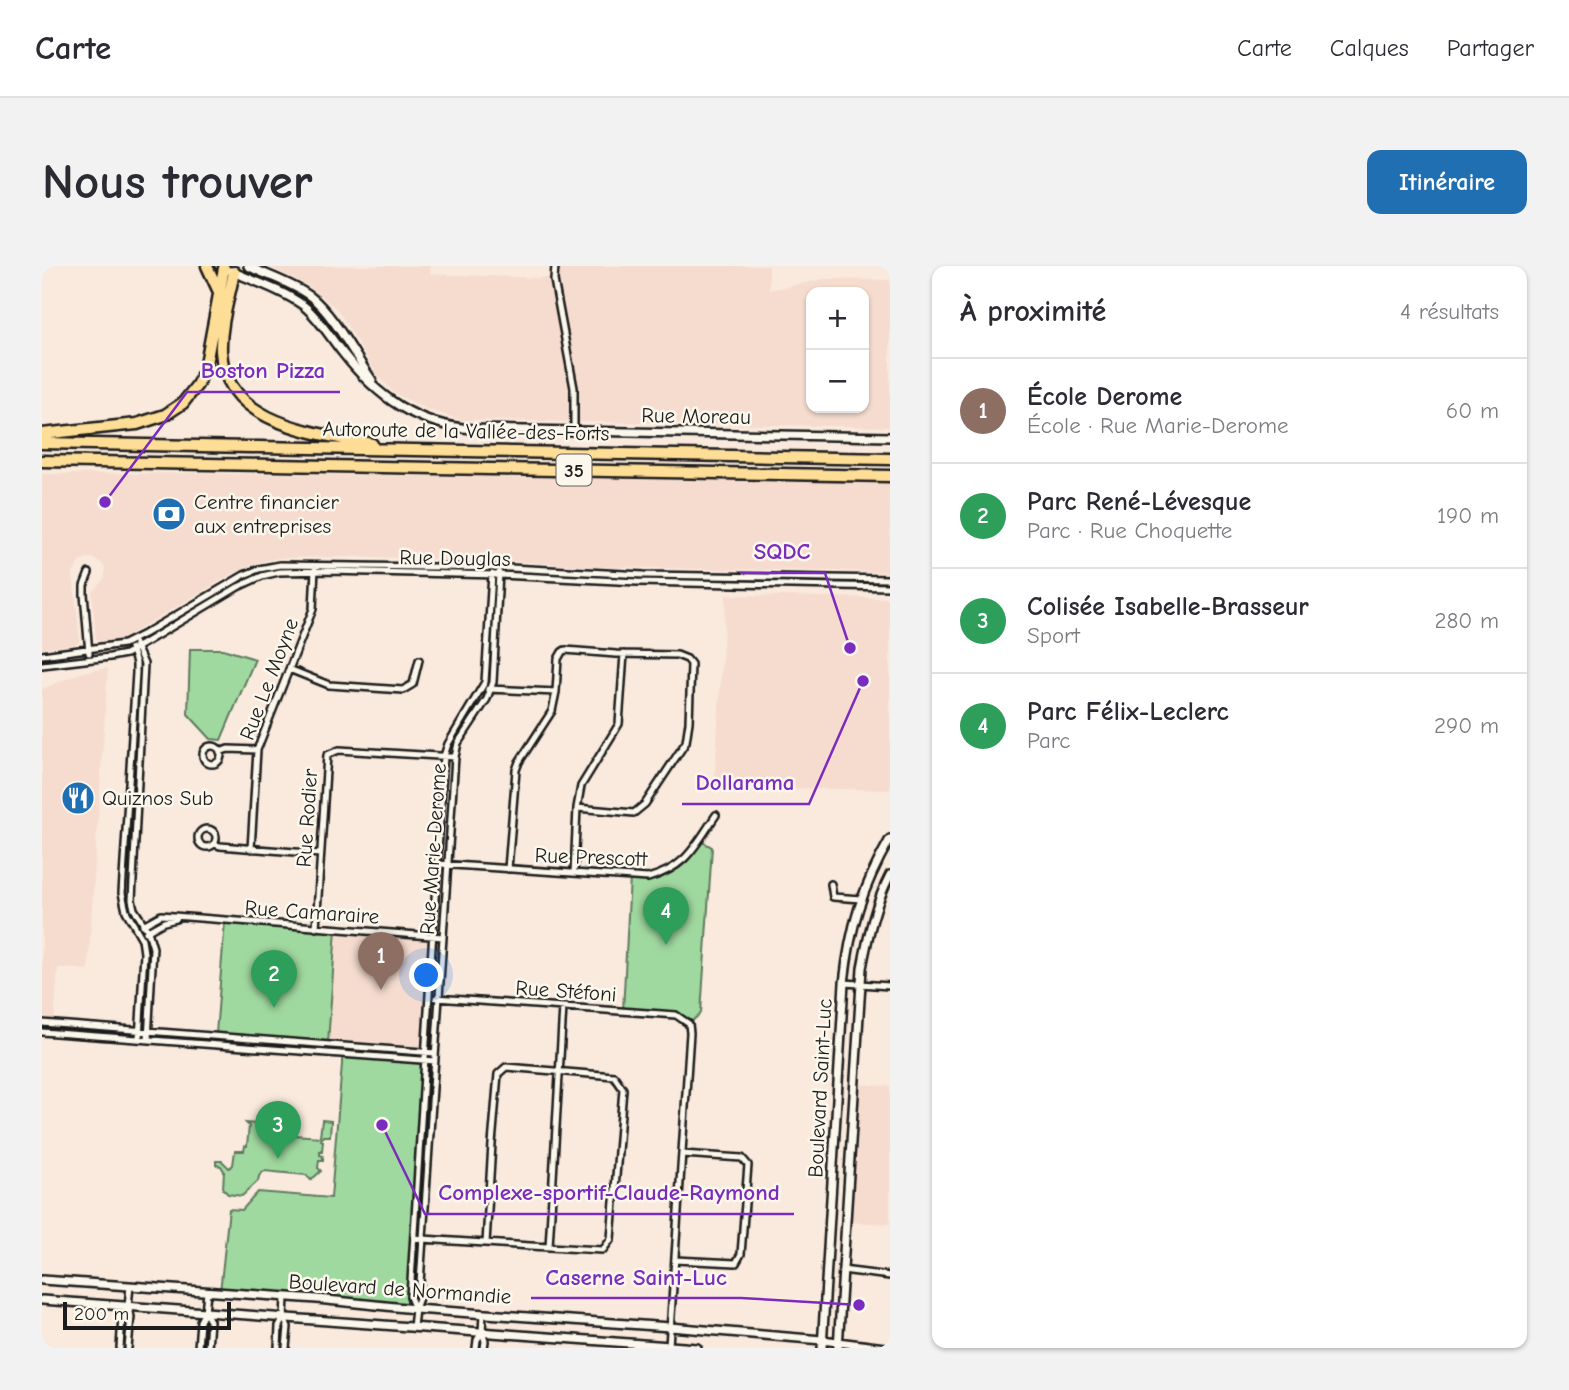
<!DOCTYPE html>
<html lang="fr">
<head>
<meta charset="utf-8">
<style>
  :root { --surface:#fff; --page:#f2f2f3; --text:#2b2b33; --muted:#7c7c81; --line:#e1e1e2; --accent:#1f6fb2 }
  body { margin:0; font-family:"Comic Neue",sans-serif; background:var(--page); color:var(--text) }
  .controls { position:absolute; right:21px; top:21px; display:grid; overflow:hidden; border-radius:14px; box-shadow:0 2px 5px #0004 }
  .controls button { width:63px; height:63px; display:grid; place-items:center; padding:0; border:0; border-bottom:2px solid var(--line); background:var(--surface); color:var(--text); font:35px sans-serif }
  .scale { position:absolute; left:21px; bottom:18px; width:168px; box-sizing:border-box; padding-left:7px; border:4px solid #1c1c1c; border-top:0; font-size:19px; line-height:24px; white-space:nowrap; color:#1c1c1c; -webkit-text-stroke:5px #fbf7ec; paint-order:stroke }
  .you { position:absolute; left:385px; top:710px; width:24px; height:24px; margin:-18px; border:5px solid #fff; border-radius:50%; background:#1a73e8; box-shadow:0 0 0 10px #1a73e833 }
  .badge { display:grid; place-items:center; width:46px; height:46px; border-radius:50%; background:var(--accent); color:#fff; font-size:23px; font-weight:700 }
  .pin { position:absolute; translate:-50% -58px; filter:drop-shadow(0 2px 4px #0008) }
  .pin::after { content:''; position:absolute; top:37px; width:24px; height:21px; background:inherit; clip-path:polygon(0 0,100% 0,50% 100%) }
  .list { margin:0; padding:0; list-style:none }
  h2 { display:flex; justify-content:space-between; align-items:center; height:91px; margin:0; padding:0 28px; font-size:30px }
  h2 small { font-size:23px; font-weight:400; color:var(--muted) }
  .list li { display:grid; grid-template-columns:46px 1fr auto; gap:21px; align-items:center; box-sizing:border-box; height:105px; padding:0 28px; border-top:2px solid var(--line) }
  .list b { display:block; font-size:26px; white-space:nowrap }
  .list p { margin:0; font-size:23px; white-space:nowrap; color:var(--muted) }
  .list em { font-size:23px; font-style:normal; color:var(--muted) }
  .map { position:relative; flex:none; width:848px; height:1082px; overflow:hidden; border-radius:14px }
  header { display:flex; align-items:center; gap:42px; box-sizing:border-box; height:98px; padding:0 35px; background:var(--surface); border-bottom:2px solid var(--line) }
  header strong { font-size:33px }
  nav { display:flex; gap:38px; margin-inline-start:auto; font-size:24px }
  .intro { display:flex; align-items:center; justify-content:space-between; box-sizing:border-box; height:168px; padding:0 42px }
  h1 { margin:0; font-size:49px }
  .button { padding:18px 32px; border-radius:14px; background:var(--accent); color:#fff; font-size:24px; font-weight:700 }
  main { display:flex; gap:42px; padding:0 42px }
  aside { flex:1; background:var(--surface); border-radius:14px; box-shadow:0 2px 5px #0004 }
  .map>svg:first-child { display:block }
</style>
</head>
<body>
<header>
<strong>Carte</strong>
<nav><a>Carte</a><a>Calques</a><a>Partager</a></nav>
</header>
<div class="intro"><h1>Nous trouver</h1><a class="button">Itinéraire</a></div>
<main>
<div class="map">
<svg width="848" height="1082" viewBox="0 0 848 1082">
  <rect width="100%" height="100%" fill="#faeadd"/>
  <filter id="ink" filterUnits="userSpaceOnUse"><feTurbulence type="fractalNoise" baseFrequency=".0143" numOctaves="2"/><feDisplacementMap in="SourceGraphic" scale="14" xChannelSelector="R" yChannelSelector="G"/><feConvolveMatrix kernelMatrix="1 2 1 2 8 2 1 2 1" color-interpolation-filters="sRGB"/></filter>
  <g filter="url(#ink)">
    <!-- built -->
    <path fill="#f5dccf" fill-rule="evenodd" d="M226 0H388L389 8 502 12 514 11 515 0H727V24L783 13 848 14V161L420 154 386 144 352 127 336 110 295 43 267 20ZM769 26H822V142H769Z
      M163 207 848 217V306L562 301 464 295 314 291 237 292 214 297 190 308 80 373 58 376 54 373 50 326 57 319 63 311V301L58 296 50 292H45L38 295 31 308 38 374 35 378 0 383V208Z
      M684 329 848 332V524L672 521Z
      M66 402 46 704 16 702 12 759 0 758V423L41 406Z
      M294 663 391 670 384 786 286 777Z
      M812 818 848 820V958L803 956Z"/>
    <!-- green -->
    <path fill="#a0d99f" stroke="#5e7a5e" stroke-width="2" d="M148 383H181L213 393 179 474 169 473 146 448Z
      M657 574 670 581 659 747 647 758 634 749 581 745 588 611 606 612 624 607Z
      M183 655 294 663 286 777 174 768Z
      M301 786 388 793 381 973 375 1042 178 1026 187 943 200 944 216 926 289 932Z
      M280 854 289 855 288 870H281L279 874 281 875 280 885H278V889L281 890V894H277L276 902 279 905 269 914 264 909 222 905 217 910 216 915 200 930 186 928 181 923 182 905 179 900 174 899V895H180L187 902 191 899 193 885H202L203 880H205L207 860 204 857 226 859V867L278 871Z"/>
    <g fill="none" stroke-linecap="round" stroke-linejoin="round">
      <defs>
        <path id="street" d="M513 0 512 14 532 122V165
          M47 307 42 320V328L47 387
          M93 378 102 398 90 634 92 643 106 665 111 682 106 774
          M89 382 94 397V407L80 627 84 645 100 673 102 687 97 773
          M0 389 82 378 102 368 202 309 217 303 238 299 468 302 602 309 848 313
          M0 399 68 391 84 388 196 321 220 310 237 306 286 305 457 309 595 316 848 321
          M247 403 287 419 361 424 371 418 377 394
          M446 423 514 426
          M161 489a9 9 0 1 1 18 0a9 9 0 1 1-18 0Z
          M178 486 186 483 215 484
          M156 572a9 9 0 1 1 18 0a9 9 0 1 1-18 0Z
          M172 578 178 580 278 588
          M209 583 215 484 271 343 273 303
          M396 598 606 612C645 601 653 580 674 549
          M466 603 474 504 477 496 510 445 514 426 516 393 520 386 523 384 574 388 635 389 645 393 649 398 647 456 644 476 603 538 592 547 535 542
          M532 607 535 542 539 520 577 458 582 388
          M789 618 791 631 819 633
          M101 659 119 649 401 671
          M274 662 285 489 297 484 413 491
          M104 666 122 656 134 653
          M802 717 848 720
          M394 732 634 749 647 758 648 767 627 1080
          M0 757 393 787
          M0 766 393 795
          M372 972 381 973C441 977 501 981 561 984L569 973 581 823 572 810 464 801 456 808 450 878 444 977
          M507 981 521 741
          M633 994 694 997 699 988 706 899 700 892 640 888
          M800 1004 848 1010
          M243 1032 242 1051 246 1061 244 1082
          M373 1043 368 1031 402 490 406 478 443 416 450 308
          M163 1046 168 1055 166 1082
          M441 1048 440 1066 443 1075 442 1082
          M371 1061 373 1043 377 1032 413 491 416 477 445 433 451 416 457 307
          M78 1082 80 1050 86 1040
          M86 1082 89 1051 86 1040 88 1020
          M156 1082 158 1055 163 1046 165 1026
          M236 1082 237 1060 242 1051
          M434 1082 435 1074 440 1066"/>
        <path id="secondary" d="M206 0C226 10 251 17 269 31 292 49 312 89 330 114
          M189 5C212 15 242 25 262 40 277 52 288 71 300 86 335 131 374 159 431 163L848 171
          M0 1014 275 1033 373 1043 628 1061 780 1074 843 1082
          M0 1034 655 1082
          M780 1082 802 717C808 661 820 622 848 573
          M796 1082 820 702C826 670 833 638 848 609"/>
        <path id="highway" d="M165 0 177 26
          M192 6C187 32 178 59 179 85 183 159 275 167 330 178
          M0 168 95 158 123 149 141 137 155 119 163 103 182 2
          M0 177 848 193
          M0 195 848 210"/>
      </defs>
      <!-- street casing -->
      <use href="#street" stroke="#1c1c1c" stroke-width="10"/>
      <!-- secondary casing -->
      <use href="#secondary" stroke="#1c1c1c" stroke-width="12"/>
      <!-- highway casing -->
      <use href="#highway" stroke="#1c1c1c" stroke-width="15"/>
      <!-- street -->
      <use href="#street" stroke="#fbf7ec" stroke-width="5"/>
      <!-- secondary -->
      <use href="#secondary" stroke="#fbf7ec" stroke-width="7"/>
      <!-- highway -->
      <use href="#highway" stroke="#fedd96" stroke-width="10"/>
    </g>
  </g>
  <!-- icons -->
  <defs>
    <symbol id="bank-disc" viewBox="-11 -11 22 22"><circle r="9.5" fill="#1f6fb2" stroke="#fbf7ec"/><path d="M-6-4H6V4H-6ZM0-2.3a2.3 2.3 0 1 0 0 4.6a2.3 2.3 0 1 0 0-4.6Z" fill="#fff"/></symbol>
    <symbol id="restaurant-disc" viewBox="-11 -11 22 22"><circle r="9.5" fill="#1f6fb2" stroke="#fbf7ec"/><path d="M-5-6h1v4h1v-4h1v4h1v-4h1v5L-1.5 .5V6h-2V.5L-5-1ZM5-6V6H3V1.5H1.5Q1.5-4 5-6Z" fill="#fff"/></symbol>
  </defs>
  <g fill-rule="evenodd">
    <use href="#bank-disc" x="108" y="229" width="38" height="38"/>
    <use href="#restaurant-disc" x="17" y="513" width="38" height="38"/>
  </g>
  <g text-anchor="middle" stroke-width="5" stroke-linejoin="round" paint-order="stroke">
    <!-- shield labels -->
    <rect fill="#fbf7ec" stroke="#5f5e5a" stroke-width="2" x="514.5" y="188.5" width="35" height="31" rx="5"/>
    <g font-size="19" font-weight="bold" fill="#1c1c1c">
      <text x="532" y="211">35</text>
    </g>
    <!-- street labels -->
    <g font-size="21" fill="#1c1c1c" stroke="#fbf7ec">
      <text transform="translate(654 150) rotate(1)" y="7">Rue Moreau</text>
      <text transform="translate(424 165) rotate(1)" y="7">Autoroute de la Vallée-des-Forts</text>
      <text transform="translate(413 292) rotate(1)" y="7">Rue Douglas</text>
      <text transform="translate(227 413) rotate(-69)" y="7">Rue Le Moyne</text>
      <text transform="translate(265 552) rotate(-86)" y="7">Rue Rodier</text>
      <text transform="translate(391 583) rotate(-86)" y="7">Rue Marie-Derome</text>
      <text transform="translate(549 591) rotate(2)" y="7">Rue Prescott</text>
      <text transform="translate(270 646) rotate(4)" y="7">Rue Camaraire</text>
      <text transform="translate(524 725) rotate(4)" y="7">Rue Stéfoni</text>
      <text transform="translate(778 822) rotate(-87)" y="7">Boulevard Saint-Luc</text>
      <text transform="translate(358 1023) rotate(4)" y="7">Boulevard de Normandie</text>
    </g>
    <!-- poi labels -->
    <g font-size="21" fill="#1c1c1c" stroke="#fbf7ec" text-anchor="start">
      <text x="152" y="243">Centre financier<tspan x="152" dy="24">aux entreprises</tspan></text>
      <text x="60" y="539">Quiznos Sub</text>
    </g>
  </g>
  <!-- callouts -->
  <path fill="none" stroke="#7b2cbf" stroke-width="2.5" d="M63 236L145 126H298M808 382L783 307H698M821 415L767 538H640M340 859L383 948H752M817 1039L699 1032H489"/>
  <g fill="#7b2cbf" stroke="#fbf7ec" stroke-width="2.5">
    <circle cx="63" cy="236" r="7"/>
    <circle cx="808" cy="382" r="7"/>
    <circle cx="821" cy="415" r="7"/>
    <circle cx="340" cy="859" r="7"/>
    <circle cx="817" cy="1039" r="7"/>
  </g>
  <g font-size="23" text-anchor="middle" font-weight="bold" fill="#7b2cbf" stroke="#fbf7ec" stroke-width="5" stroke-linejoin="round" paint-order="stroke">
    <text x="221" y="112">Boston Pizza</text>
    <text x="740" y="293">SQDC</text>
    <text x="703" y="524">Dollarama</text>
    <text x="567" y="934">Complexe-sportif-Claude-Raymond</text>
    <text x="594" y="1019">Caserne Saint-Luc</text>
  </g>
</svg>
<div class="controls">
<button>+</button>
<button>−</button>
</div>
<div class="scale">200 m</div>
<div class="you"></div>
<div class="pin badge" style="left:339px;top:724px;background:#8d6e63">1</div>
<div class="pin badge" style="left:232px;top:742px;background:#2e9e5b">2</div>
<div class="pin badge" style="left:236px;top:893px;background:#2e9e5b">3</div>
<div class="pin badge" style="left:624px;top:679px;background:#2e9e5b">4</div>
</div>
<aside>
<h2>À proximité<small>4 résultats</small></h2>
<ul class="list">
<li><span class="badge" style="background:#8d6e63">1</span><div><b>École Derome</b><p>École · Rue Marie-Derome</p></div><em>60 m</em></li>
<li><span class="badge" style="background:#2e9e5b">2</span><div><b>Parc René-Lévesque</b><p>Parc · Rue Choquette</p></div><em>190 m</em></li>
<li><span class="badge" style="background:#2e9e5b">3</span><div><b>Colisée Isabelle-Brasseur</b><p>Sport</p></div><em>280 m</em></li>
<li><span class="badge" style="background:#2e9e5b">4</span><div><b>Parc Félix-Leclerc</b><p>Parc</p></div><em>290 m</em></li>
</ul>
</aside>
</main>
</body>
</html>
